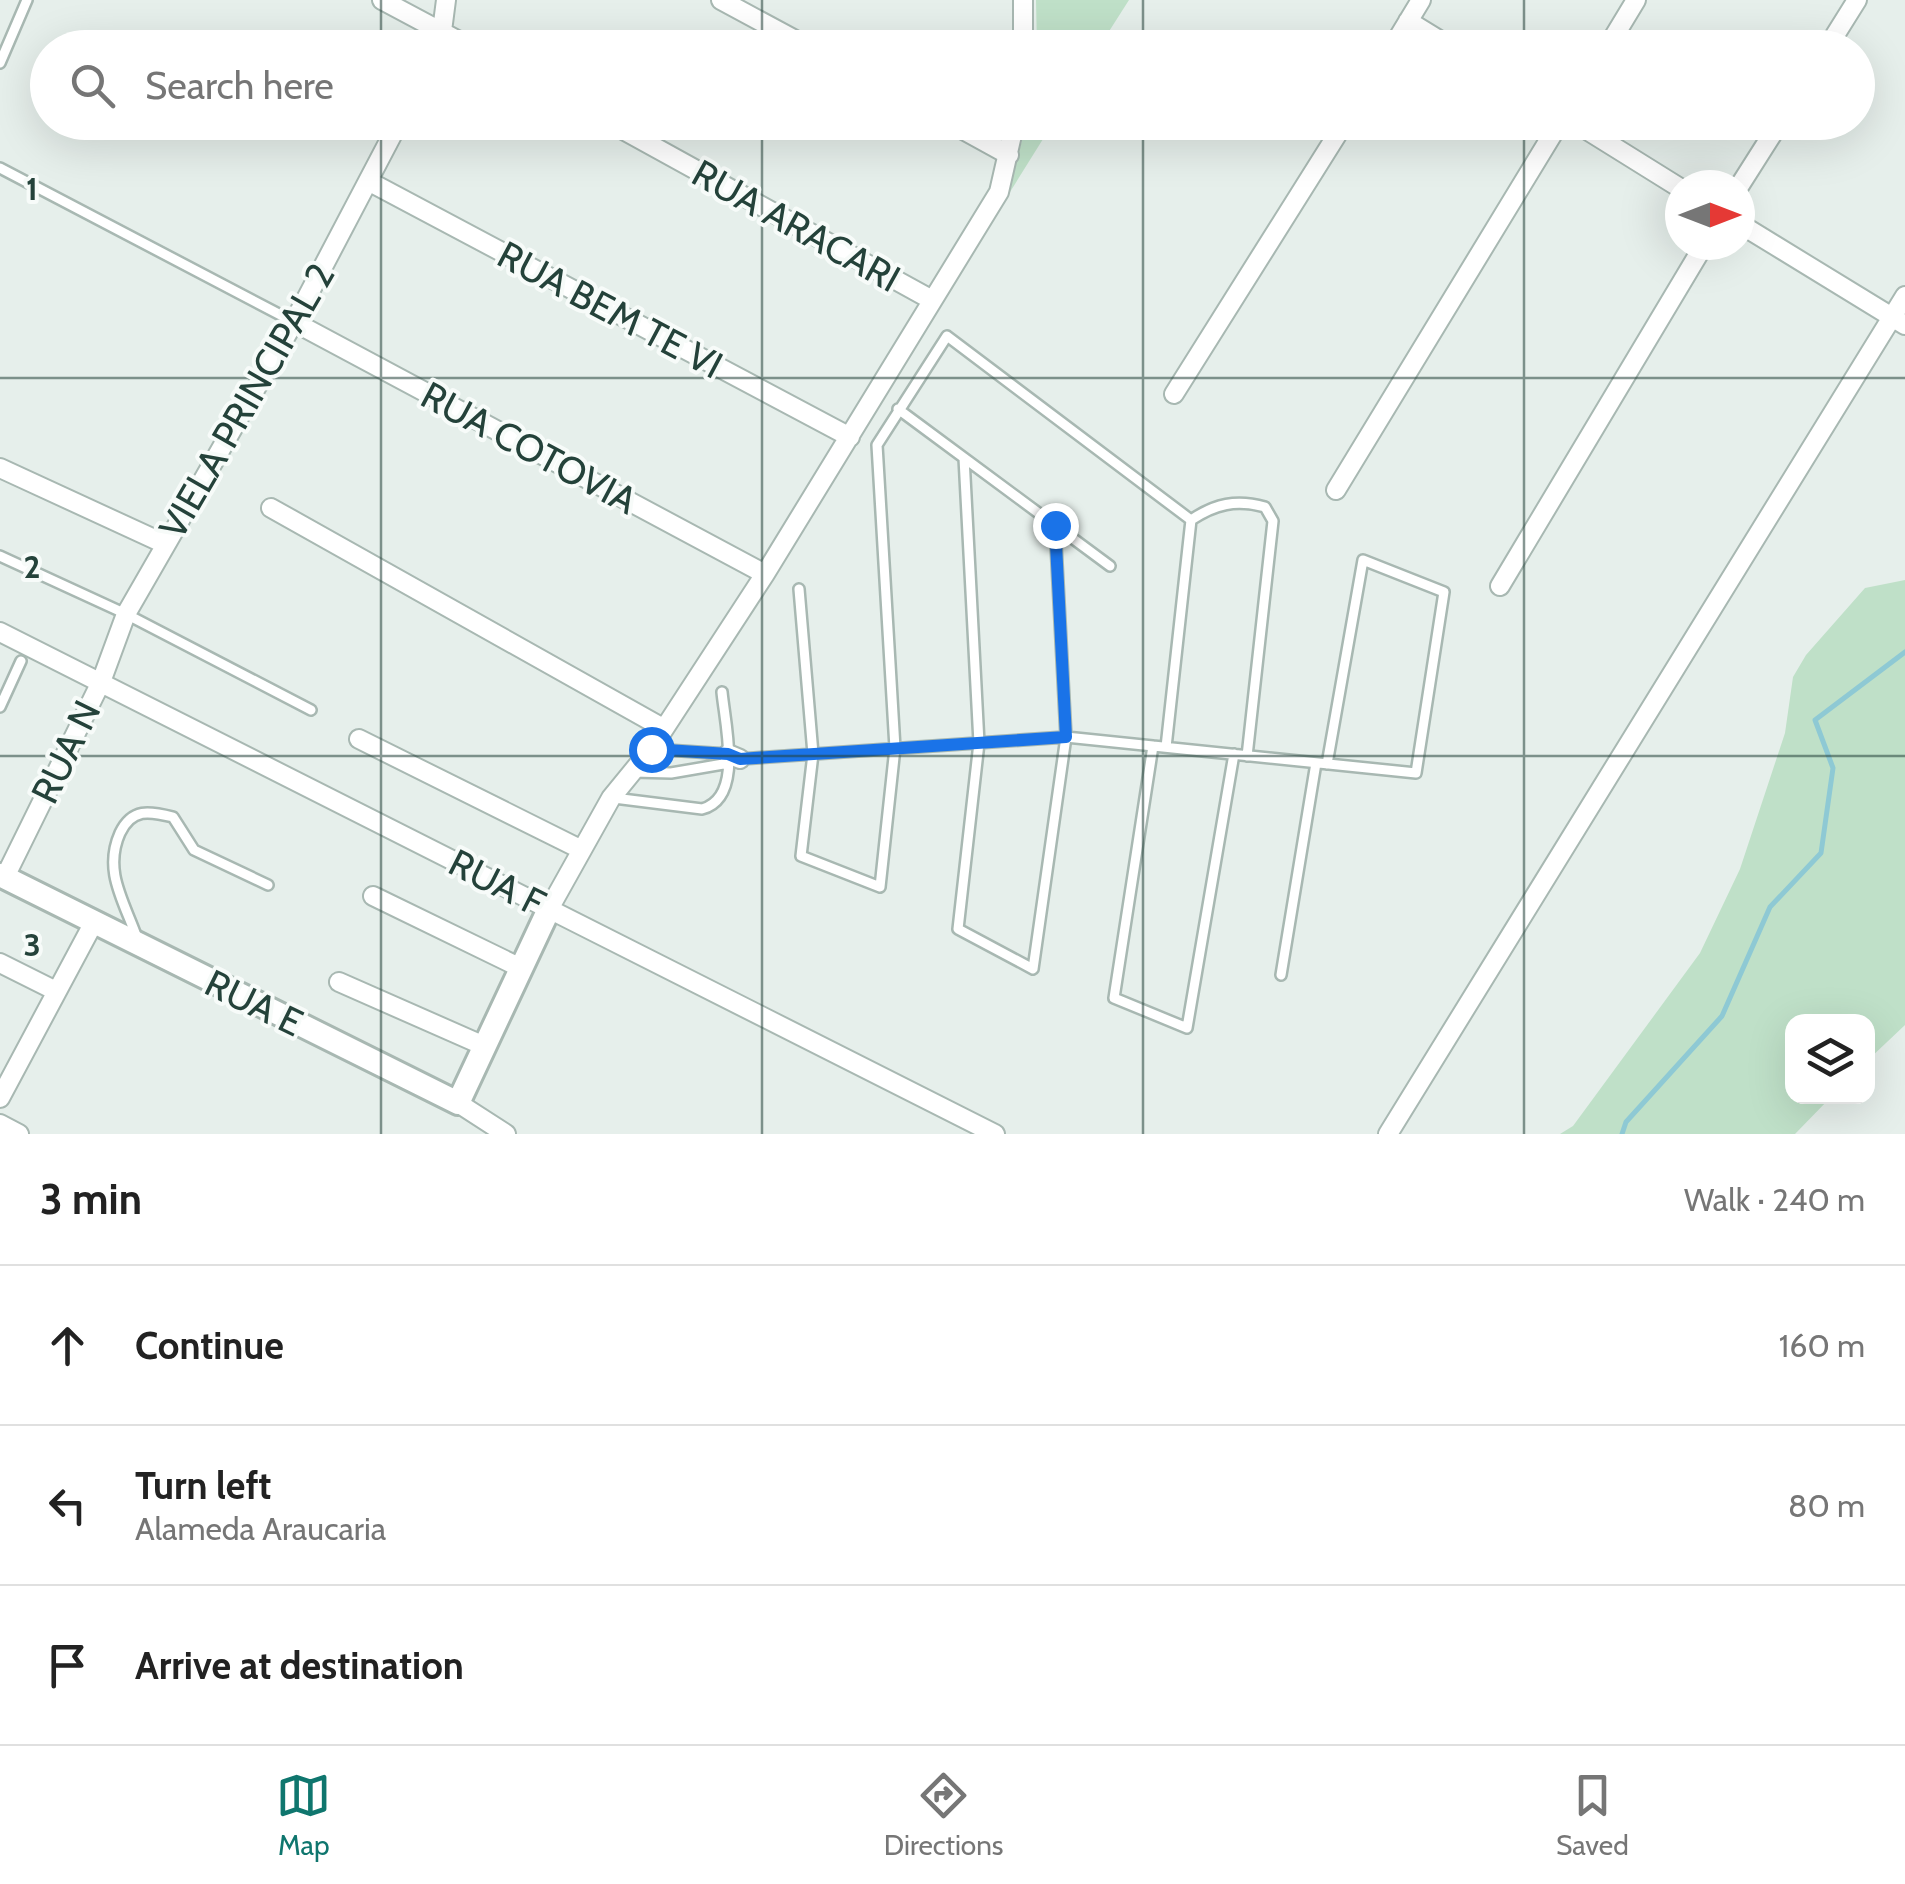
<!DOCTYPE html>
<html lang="en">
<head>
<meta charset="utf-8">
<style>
  :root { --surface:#fff; --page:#f6f6f6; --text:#222; --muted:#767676; --line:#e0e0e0; --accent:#0f766e }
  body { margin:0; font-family:Cabin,sans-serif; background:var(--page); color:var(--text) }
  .controls { position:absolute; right:30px; bottom:30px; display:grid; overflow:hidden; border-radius:20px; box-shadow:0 10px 40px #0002 }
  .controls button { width:90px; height:90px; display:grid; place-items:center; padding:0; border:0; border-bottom:2px solid var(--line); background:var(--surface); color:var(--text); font:50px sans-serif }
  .compass { position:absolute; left:1665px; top:170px; width:90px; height:90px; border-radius:50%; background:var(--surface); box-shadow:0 10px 40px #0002; rotate:90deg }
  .stop { position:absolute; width:30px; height:30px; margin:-22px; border:8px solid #1a73e8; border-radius:50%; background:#fff }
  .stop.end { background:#1a73e8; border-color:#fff; box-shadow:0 2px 10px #0008 }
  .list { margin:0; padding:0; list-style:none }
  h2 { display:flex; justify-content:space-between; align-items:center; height:130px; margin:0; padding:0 40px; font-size:42px }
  h2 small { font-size:32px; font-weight:400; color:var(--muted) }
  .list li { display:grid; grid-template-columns:65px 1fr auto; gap:30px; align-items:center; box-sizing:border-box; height:160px; padding:0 40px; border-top:2px solid var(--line) }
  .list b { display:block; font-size:38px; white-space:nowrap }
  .list p { margin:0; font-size:32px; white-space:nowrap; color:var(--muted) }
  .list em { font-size:32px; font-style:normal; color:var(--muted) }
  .icon { flex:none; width:55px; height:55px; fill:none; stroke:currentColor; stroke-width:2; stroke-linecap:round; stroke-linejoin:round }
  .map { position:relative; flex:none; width:1905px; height:1134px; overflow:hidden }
  .search { position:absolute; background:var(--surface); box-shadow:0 10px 40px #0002; left:30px; right:30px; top:30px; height:110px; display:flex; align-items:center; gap:25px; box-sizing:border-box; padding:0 35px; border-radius:55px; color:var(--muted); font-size:38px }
  .sheet { height:610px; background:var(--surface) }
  nav { display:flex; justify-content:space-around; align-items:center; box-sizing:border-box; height:140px; border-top:2px solid var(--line); background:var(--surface); font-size:28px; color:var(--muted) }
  nav a { display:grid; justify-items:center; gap:5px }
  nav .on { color:var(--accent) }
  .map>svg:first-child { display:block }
</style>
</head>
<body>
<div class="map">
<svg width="1905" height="1134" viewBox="0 0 1905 1134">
  <rect width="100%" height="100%" fill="#e6efeb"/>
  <!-- green -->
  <path fill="#bfe0c8" d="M1036 0H1129L1099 47 1037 48Z
    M1027 123H1053L1005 200Z
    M1905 580V1025L1868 1060V1022H1792V1096L1831 1097 1795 1134H1560L1573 1126 1700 953 1740 869 1785 733 1793 677 1806 655 1865 588Z"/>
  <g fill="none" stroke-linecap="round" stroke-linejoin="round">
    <!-- stream -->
    <path stroke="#8ec9d4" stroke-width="5" d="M1622 1134 1626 1122 1722 1016 1770 907 1821 853 1833 768 1815 720 1905 652"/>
    <defs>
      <path id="service" d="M0 63 27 0
        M0 168 294 322
        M898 409 1110 566
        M964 458 979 743 958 929 1033 969 1066 737 1055 525
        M0 556 126 614 311 710
        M799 589 813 754 801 856 880 887 895 748 877 445 947 336 1191 520
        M0 707 21 661
        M1153 746 1114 998 1187 1028 1234 754
        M1166 747 1191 520C1215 504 1236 499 1265 507L1273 521 1247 756
        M651 749 728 754
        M740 759 1066 737 1416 773 1444 592 1363 560 1327 764
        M634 772 671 773 729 763
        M614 798 702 809C744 798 725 725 722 692
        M137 938C124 901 103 871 120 833 132 808 149 811 173 817L194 850 268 885
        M1281 975 1316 763"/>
      <path id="minor" d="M382 0 472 48
        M721 0 810 48
        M1023 0V48
        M1408 21 1452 48
        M435 48 442 31 446 0
        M1392 48 1421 0
        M1607 48 1636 0
        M1827 48 1857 0
        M609 122 932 300
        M949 122 1009 155
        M1574 122 1680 188
        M370 182 850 437
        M1740 185 1780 122
        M1740 224 1905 325
        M294 322 765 574
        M1174 394 1345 122
        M0 468 165 544
        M1336 490 1560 122
        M271 508 663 728
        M1500 586 1704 245
        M0 632 995 1134
        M359 739 580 849
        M728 754 740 759
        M5 877 101 682 126 614 294 322 399 122
        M373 896 519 967
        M549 909 611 798 651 749 765 574 999 192 1015 122
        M0 963 56 991
        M339 982 482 1045
        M0 1098 93 924
        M458 1103 506 1134
        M0 1124 19 1134
        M1388 1134 1905 296"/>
      <path id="tertiary" d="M0 875 458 1103 549 909"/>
    </defs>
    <!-- service casing -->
    <use href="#service" stroke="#a8b8b2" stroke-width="14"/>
    <!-- minor casing -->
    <use href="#minor" stroke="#a8b8b2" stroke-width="22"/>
    <!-- tertiary casing -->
    <use href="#tertiary" stroke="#a8b8b2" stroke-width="28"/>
    <!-- service -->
    <use href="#service" stroke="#fff" stroke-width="9"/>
    <!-- minor -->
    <use href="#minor" stroke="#fff" stroke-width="18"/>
    <!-- tertiary -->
    <use href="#tertiary" stroke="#fff" stroke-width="22"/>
  </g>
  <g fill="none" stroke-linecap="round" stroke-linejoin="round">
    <!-- route -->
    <path stroke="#1a73e8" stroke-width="12" d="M651 749 728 754 740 759 1066 737 1055 525"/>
  </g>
  <!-- grid -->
  <path fill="none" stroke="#24423a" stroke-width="2.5" stroke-opacity="0.55" d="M381 0V48M762 0V48M1143 0V48M1524 0V48M381 122V1134M762 122V1134M1143 122V1134M1524 122V1134M0 378H1905M0 756H1905"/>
  <g text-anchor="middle" stroke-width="8" stroke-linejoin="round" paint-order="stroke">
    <!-- street labels -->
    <g font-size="38" fill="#24423a" stroke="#f7fbf9">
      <text transform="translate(796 226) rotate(29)" y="13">RUA ARACARI</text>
      <text transform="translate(610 310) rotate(28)" y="13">RUA BEM TE VI</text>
      <text transform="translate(247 401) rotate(-60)" y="13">VIELA PRINCIPAL 2</text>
      <text transform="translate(529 448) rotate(28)" y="13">RUA COTOVIA</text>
      <text transform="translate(66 752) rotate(-64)" y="13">RUA N</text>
      <text transform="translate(497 883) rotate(27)" y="13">RUA F</text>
      <text transform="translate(254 1003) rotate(26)" y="13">RUA E</text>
    </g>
  </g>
  <g font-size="32" text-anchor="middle" font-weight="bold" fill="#24423a" stroke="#f7fbf9" stroke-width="8" stroke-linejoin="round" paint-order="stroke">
    <text x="32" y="200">1</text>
    <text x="32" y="578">2</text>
    <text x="32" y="956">3</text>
  </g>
</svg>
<div class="controls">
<button><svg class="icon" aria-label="layers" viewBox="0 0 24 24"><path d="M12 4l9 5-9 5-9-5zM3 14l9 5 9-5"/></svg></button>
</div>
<svg class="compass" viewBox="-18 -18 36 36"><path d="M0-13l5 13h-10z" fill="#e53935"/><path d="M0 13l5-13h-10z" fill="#767676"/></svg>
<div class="stop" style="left:651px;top:749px"></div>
<div class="stop end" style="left:1055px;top:525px"></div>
<div class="search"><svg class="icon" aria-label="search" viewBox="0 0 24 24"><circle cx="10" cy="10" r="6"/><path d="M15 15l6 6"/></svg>Search here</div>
</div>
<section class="sheet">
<h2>3 min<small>Walk · 240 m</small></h2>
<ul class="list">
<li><svg class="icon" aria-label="ahead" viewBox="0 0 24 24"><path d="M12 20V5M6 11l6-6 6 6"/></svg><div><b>Continue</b></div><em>160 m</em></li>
<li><svg class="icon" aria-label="left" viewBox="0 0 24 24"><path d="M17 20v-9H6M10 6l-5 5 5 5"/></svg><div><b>Turn left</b><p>Alameda Araucaria</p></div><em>80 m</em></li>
<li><svg class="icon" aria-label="arrive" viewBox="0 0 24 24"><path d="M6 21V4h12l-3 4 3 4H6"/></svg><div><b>Arrive at destination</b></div></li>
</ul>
</section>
<nav>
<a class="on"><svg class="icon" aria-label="map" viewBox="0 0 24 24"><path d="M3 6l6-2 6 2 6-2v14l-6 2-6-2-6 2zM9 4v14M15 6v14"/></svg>Map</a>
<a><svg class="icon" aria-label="directions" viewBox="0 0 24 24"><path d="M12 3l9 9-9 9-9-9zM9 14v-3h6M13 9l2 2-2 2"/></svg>Directions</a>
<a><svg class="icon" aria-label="saved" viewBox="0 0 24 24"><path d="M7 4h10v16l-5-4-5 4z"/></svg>Saved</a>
</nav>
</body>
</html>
